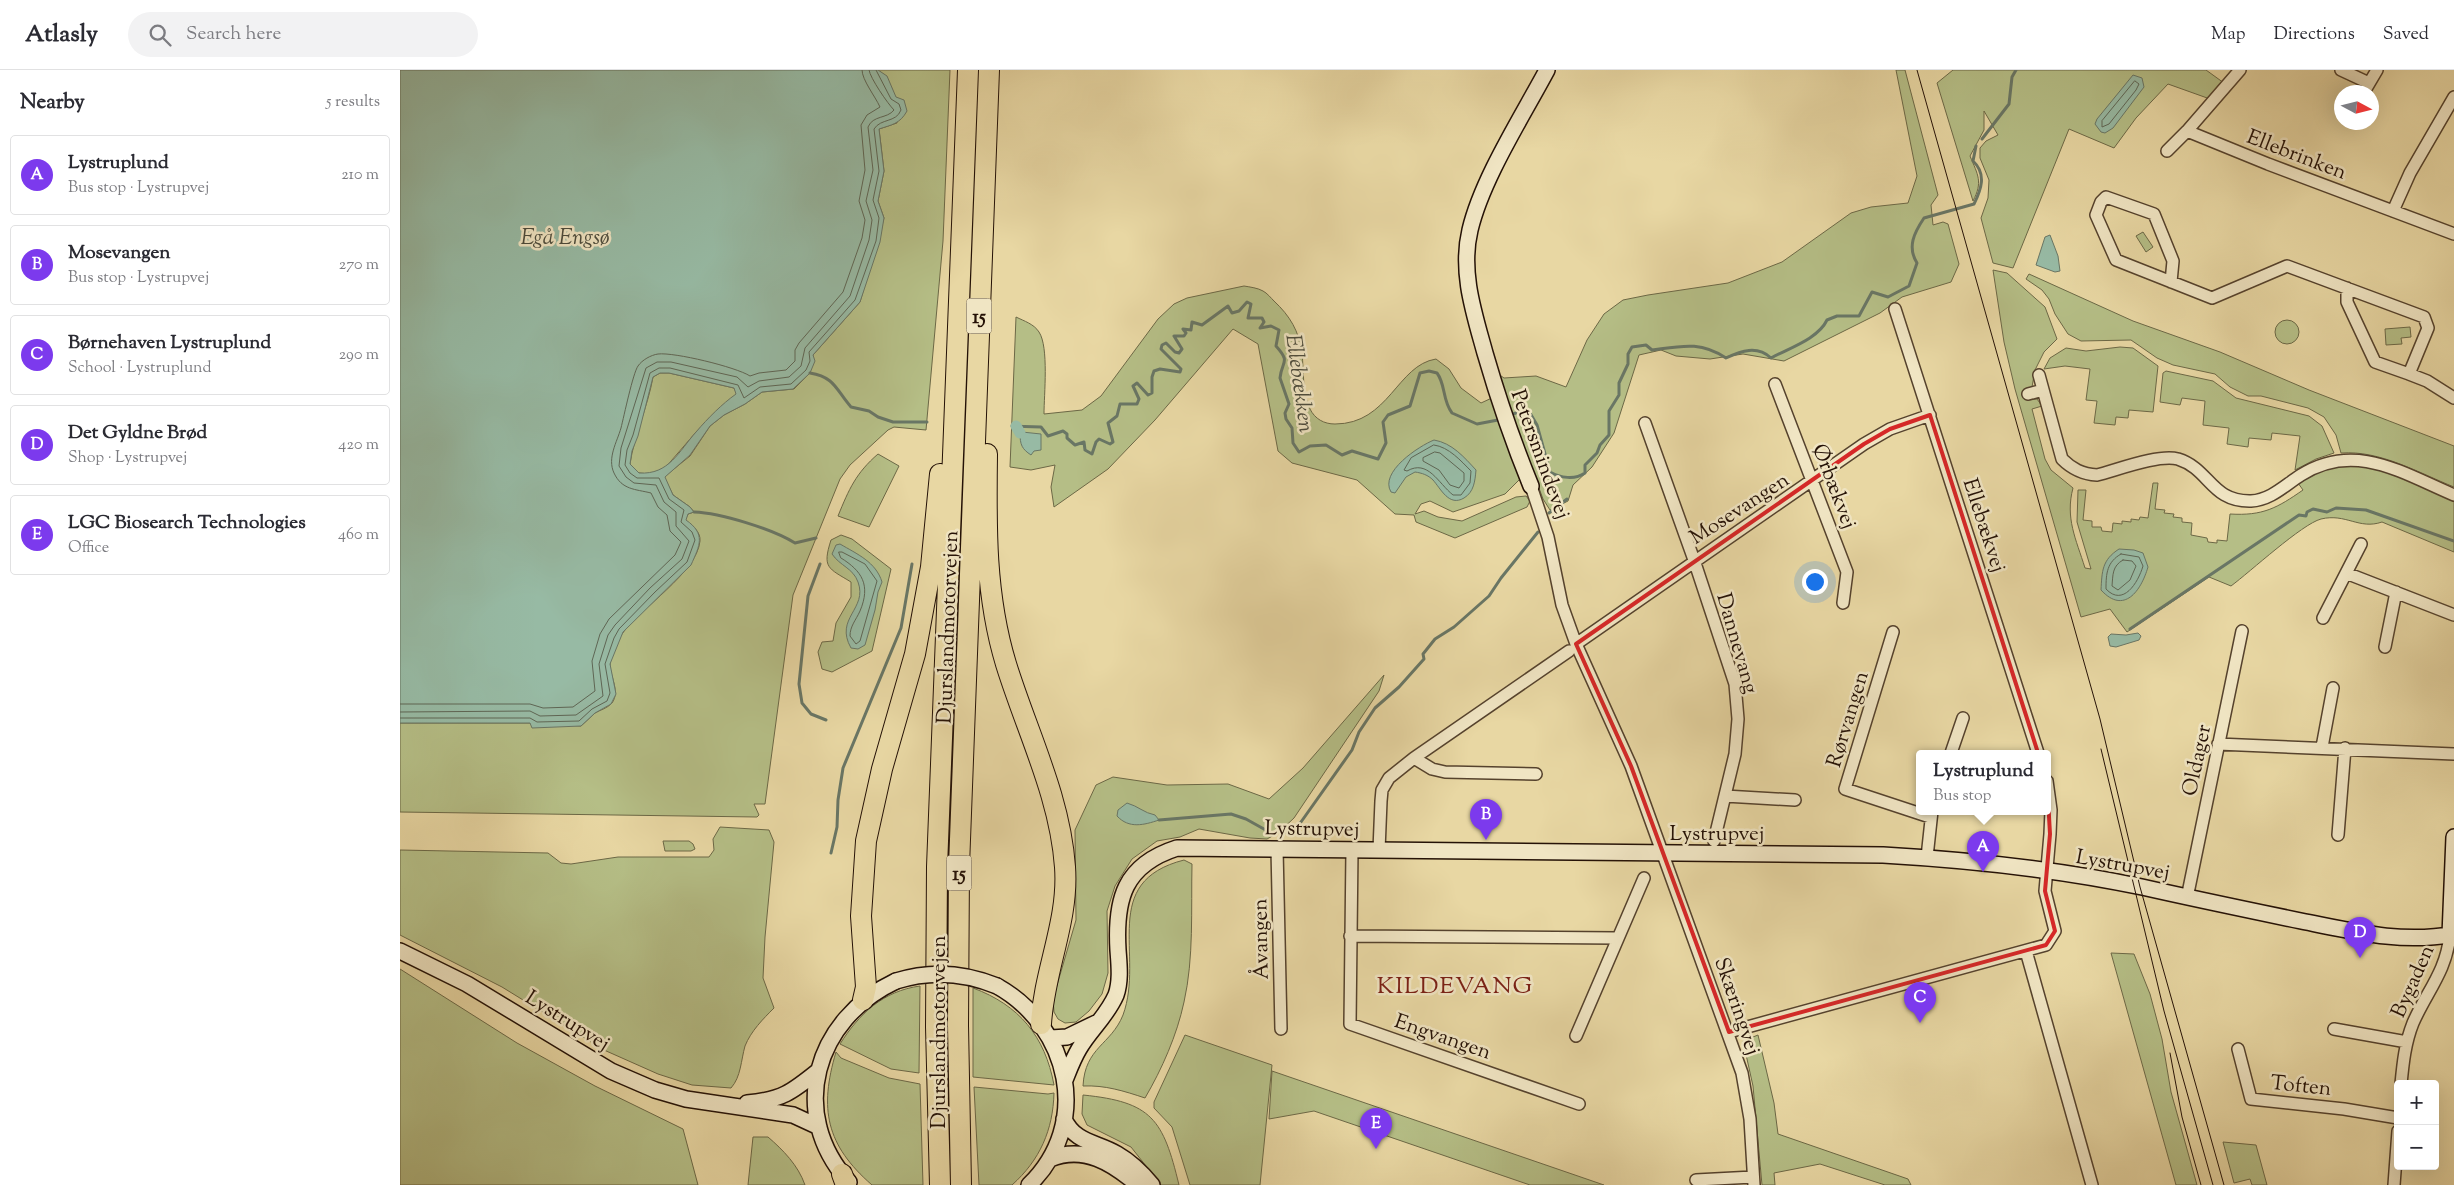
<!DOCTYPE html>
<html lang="en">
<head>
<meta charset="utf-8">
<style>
  :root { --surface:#fff; --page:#f2f2f3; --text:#2b2b33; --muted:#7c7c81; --line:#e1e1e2; --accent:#7c3aed }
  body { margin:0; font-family:"Sorts Mill Goudy",serif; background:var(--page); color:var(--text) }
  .controls { position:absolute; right:15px; bottom:15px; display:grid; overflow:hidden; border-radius:5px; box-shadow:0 5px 20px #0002 }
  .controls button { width:45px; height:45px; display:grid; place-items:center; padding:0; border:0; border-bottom:1px solid var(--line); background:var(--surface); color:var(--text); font:25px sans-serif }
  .compass { position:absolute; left:1934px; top:15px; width:45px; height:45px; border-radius:50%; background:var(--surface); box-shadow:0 5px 20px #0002; rotate:97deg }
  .you { position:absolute; left:1414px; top:511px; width:18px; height:18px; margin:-12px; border:4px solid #fff; border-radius:50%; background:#1a73e8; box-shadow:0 0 0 8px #1a73e833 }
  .badge { display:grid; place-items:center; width:32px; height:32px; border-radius:50%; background:var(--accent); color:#fff; font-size:16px; font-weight:700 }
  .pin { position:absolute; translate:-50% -41px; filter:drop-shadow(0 1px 2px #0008) }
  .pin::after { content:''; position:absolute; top:26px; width:18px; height:15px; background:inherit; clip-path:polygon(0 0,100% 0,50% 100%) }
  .popup { position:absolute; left:1516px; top:680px; width:135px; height:65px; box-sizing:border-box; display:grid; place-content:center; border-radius:5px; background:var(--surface); filter:drop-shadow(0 1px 4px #0005); font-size:16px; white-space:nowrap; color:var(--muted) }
  .popup b { font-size:19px; color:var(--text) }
  .popup::after { content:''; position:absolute; left:50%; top:100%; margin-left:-10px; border:10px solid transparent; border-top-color:var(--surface) }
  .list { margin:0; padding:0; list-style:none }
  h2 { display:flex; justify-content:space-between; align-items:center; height:65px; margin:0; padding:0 20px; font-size:21px }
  h2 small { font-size:16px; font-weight:400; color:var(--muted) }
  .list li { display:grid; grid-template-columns:32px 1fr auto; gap:15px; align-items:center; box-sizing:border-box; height:80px; margin:0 10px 10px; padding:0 10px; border:1px solid var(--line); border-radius:5px }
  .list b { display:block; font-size:19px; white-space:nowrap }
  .list p { margin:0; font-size:16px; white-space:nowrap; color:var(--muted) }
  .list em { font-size:16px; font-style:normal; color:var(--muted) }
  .icon { flex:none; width:28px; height:28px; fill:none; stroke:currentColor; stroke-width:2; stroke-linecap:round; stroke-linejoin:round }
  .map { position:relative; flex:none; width:2054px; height:1115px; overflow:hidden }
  header { display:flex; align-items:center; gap:30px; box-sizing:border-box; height:70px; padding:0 25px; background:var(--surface); border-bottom:1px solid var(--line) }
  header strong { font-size:24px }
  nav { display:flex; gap:28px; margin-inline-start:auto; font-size:18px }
  .search { width:350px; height:45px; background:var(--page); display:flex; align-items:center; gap:12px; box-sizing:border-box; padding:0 18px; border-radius:28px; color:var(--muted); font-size:19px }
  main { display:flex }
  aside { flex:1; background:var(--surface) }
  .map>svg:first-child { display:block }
</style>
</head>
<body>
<header>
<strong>Atlasly</strong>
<div class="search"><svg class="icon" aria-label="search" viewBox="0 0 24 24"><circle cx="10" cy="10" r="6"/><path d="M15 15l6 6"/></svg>Search here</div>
<nav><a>Map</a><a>Directions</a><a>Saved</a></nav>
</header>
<main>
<aside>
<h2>Nearby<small>5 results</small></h2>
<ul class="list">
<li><span class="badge">A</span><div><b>Lystruplund</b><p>Bus stop · Lystrupvej</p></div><em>210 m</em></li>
<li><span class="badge">B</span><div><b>Mosevangen</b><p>Bus stop · Lystrupvej</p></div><em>270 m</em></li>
<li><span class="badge">C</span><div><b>Børnehaven Lystruplund</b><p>School · Lystruplund</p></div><em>290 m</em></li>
<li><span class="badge">D</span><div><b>Det Gyldne Brød</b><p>Shop · Lystrupvej</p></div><em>420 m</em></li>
<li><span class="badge">E</span><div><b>LGC Biosearch Technologies</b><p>Office</p></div><em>460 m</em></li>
</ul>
</aside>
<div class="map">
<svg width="2054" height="1115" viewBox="0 0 2054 1115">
  <rect width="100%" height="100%" fill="#e8d7a3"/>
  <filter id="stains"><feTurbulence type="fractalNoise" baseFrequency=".004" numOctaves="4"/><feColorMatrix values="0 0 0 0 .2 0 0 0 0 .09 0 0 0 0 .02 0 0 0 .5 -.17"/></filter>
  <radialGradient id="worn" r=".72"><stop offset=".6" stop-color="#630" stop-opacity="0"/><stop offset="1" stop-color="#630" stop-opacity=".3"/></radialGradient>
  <!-- green -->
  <path fill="#b5be86" stroke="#6c6846" d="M478 0H550L543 171 526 360 494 357 488 360 450 395 440 409 393 525 365 734H354L359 745 357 747 0 742V653H130L181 656C186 652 190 647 195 643 200 640 208 638 212 633 220 622 211 608 210 596 210 587 217 571 222 564 240 538 297 503 300 471 301 462 292 455 285 450L288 444 294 442 290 437 273 425 264 407 290 386 310 356 324 345 345 334 362 322 394 319 410 303 413 285 460 232 484 148 478 131 484 101 479 59 497 53C496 33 495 13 478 0Z
    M1496 0H1505L1538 125 1531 135 1533 155 1543 152 1548 154 1559 194 1551 212 1502 227 1480 243 1384 291 1343 284 1310 289 1276 286 1261 280 1239 285 1214 363 1192 397 1173 415 1168 431 1150 440 1143 429 1097 303 1104 308 1136 306 1166 317 1187 270 1204 244 1223 230 1248 225 1328 213 1382 192 1451 143 1471 137 1508 133 1517 106Z
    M1553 0H1806L1824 13 1810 29 1768 14 1736 48 1714 78 1669 59 1613 198 1593 193 1581 148 1588 128 1589 110 1580 88V78L1586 71 1598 65 1584 41V60L1570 86C1578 105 1583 112 1573 131L1537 13Z
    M1743 162 1753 177 1746 182 1736 166Z
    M1593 200 1607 203 1645 237 1657 269 1644 282 1635 300 1632 317 1624 320 1627 330 1637 329 1642 336 1632 339 1645 389 1651 400 1673 418C1665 448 1676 469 1685 498L1691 499 1677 452 1678 420H1686L1683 450 1692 451V457H1701L1702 461 1712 462 1713 453 1722 454V451L1731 452V449L1739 450 1740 447 1748 448 1753 413H1758L1755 439 1765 440 1764 443 1774 444 1773 447 1782 448V452L1792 453 1791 465 1807 468 1808 472 1817 473V470L1827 471 1830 444C1863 446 1877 438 1903 420L1898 413C1910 405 1922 398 1936 395 1967 388 2025 418 2054 430V482L1982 452C1959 460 1946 443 1921 449 1902 454 1850 502 1831 516L1809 507 1727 562 1710 539 1681 547 1615 319 1604 272Z
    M1629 204 1733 251 1820 282 1909 320 2054 376V417C2019 403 1980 380 1941 383L1936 365 1924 347 1908 338 1861 326H1848L1830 317 1815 304 1773 295 1757 288 1731 270 1681 271 1668 264 1655 244 1649 229 1642 220 1626 209Z
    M844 216C850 217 858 218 863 221 867 223 871 228 874 231 890 246 899 261 902 283 904 302 902 322 910 339 915 349 924 354 935 354 989 354 997 295 1036 289L1049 299 1061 318 1081 333 1094 327 1121 408 1105 424 1053 442 1030 431 1021 434 1015 444 1024 441 1038 447 1062 451 1116 427 1126 426 1130 431 1127 437 1055 468 1016 452 1014 445 995 444 957 410 892 393 878 381 858 274 833 259 755 350 708 399 654 437 651 417 655 395 631 400 610 397 616 247C624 251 634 254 639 262 649 277 644 325 644 344L682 340 701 326 758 249 774 234 787 228Z
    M1875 262a12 12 0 1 1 24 0a12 12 0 1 1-24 0Z
    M2010 257 2011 267 2001 268 2002 274 1986 275 1985 259Z
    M1720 277 1733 278 1758 296 1753 342 1729 340 1728 348 1716 347 1715 355 1694 353 1697 331 1686 330 1690 299 1665 296 1644 299 1650 288 1666 278 1686 281Z
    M1766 301 1813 311 1836 328 1909 346 1922 356 1934 383 1916 389 1895 400 1900 366 1872 363 1871 370 1849 368 1848 377 1827 374 1829 358 1803 355 1805 331 1782 328 1780 335 1760 332 1763 303Z
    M260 303H269L334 318 337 324 297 361 265 398 250 404 239 403 230 394C234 366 248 336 253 307Z
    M478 384 499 396 469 457 438 446C449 419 456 403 478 384Z
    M441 465 452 469 491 499 472 581 432 602 422 599 418 582 422 572 433 571 436 553 451 527V512C428 498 422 498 431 470Z
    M984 605 979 621 894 748 878 763 867 769 850 768 799 759 780 767 757 771 732 789 715 816 707 841 708 903 702 924 689 941 676 952 665 953 658 949 654 942 653 929 676 850 675 760 696 715 713 707 767 715 828 714 869 729 903 698Z
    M320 757 369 760 374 772 365 867 363 908 374 938C363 949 351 961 345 976 341 990 341 1007 331 1018L292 1015 258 1004 204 980 102 917 0 865V780L148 783 161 793 171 794 218 787H309L314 780 313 769Z
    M263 771H289L293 774 295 779 291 781H265Z
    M784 790 792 794C791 839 794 888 784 932 777 965 762 999 745 1028 724 1021 705 1015 683 1016 685 977 711 975 723 945 745 885 698 812 784 790Z
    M1711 883 1734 884 1750 924 1762 969 1771 1022 1797 1115H1776Z
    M0 899 117 973 195 1016 283 1059 298 1115H0Z
    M520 916 519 1003 491 999 440 974C459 944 483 921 520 916Z
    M573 918C619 935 645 966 654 1015L573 1007Z
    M785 965 872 995 860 1115H790L772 1057 754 1038V1032Z
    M1358 965 1374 1033 1378 1064 1508 1109 1511 1115H1485L1420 1094 1374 1103 1375 1115H1362L1353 1016 1343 971Z
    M436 982 441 988 489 1008 520 1014 523 1115H472C426 1075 419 1039 436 982Z
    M872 1001 1204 1115H1130L914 1041 869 1049Z
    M574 1017 648 1024 654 1023C653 1060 640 1090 612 1115H579Z
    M683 1025C752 1032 763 1049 779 1115H761L731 1077 687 1055 682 1044Z
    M353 1067H368C383 1080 398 1095 405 1115H348Z
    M1823 1072 1856 1075 1867 1115H1852L1850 1109 1834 1113Z"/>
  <!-- water -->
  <path fill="#97baa4" stroke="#697665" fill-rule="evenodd" d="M0 0H478L487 6 496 27 504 30 507 41C500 54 491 55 479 59L484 101 478 131 484 148 480 172 460 232 413 285 415 291 410 303 393 319 362 322 345 334 324 345 310 356 290 385 265 407 273 425 290 437 294 442 288 444 286 450C306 464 300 475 291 495L223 562 210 594 216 624 211 634 195 643 181 656 132 658 130 653H0ZM260 303H269L334 318 336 324C322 334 308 348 296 362 279 381 269 405 239 403L230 394 232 381 238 366 253 307Z
    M1733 5 1742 8 1744 17 1713 58 1705 63 1701 62 1695 54 1697 49Z
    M1650 165 1658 186 1660 201 1655 202 1636 195 1645 167Z
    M622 362 641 364V380L634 381 631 385C622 379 620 375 620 363Z
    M1034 370C1052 373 1064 387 1076 400 1075 411 1074 422 1064 428 1049 437 1041 419 1033 410 1028 405 1022 403 1015 402L1006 407 995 423 991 422C979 402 1019 376 1034 370Z
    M440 474C457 484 476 492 482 512L478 522 475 540 465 575 458 579 451 578C434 548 468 539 458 512 453 498 440 496 432 484L436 475Z
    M1719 479 1734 480 1743 483 1748 497C1741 521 1724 545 1701 520 1702 501 1702 490 1719 479Z
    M1738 563 1741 566 1739 570 1716 577 1710 576 1708 567 1711 564 1726 565Z
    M727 733C738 736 744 743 755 745L759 750C744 755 729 759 717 746L718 740Z"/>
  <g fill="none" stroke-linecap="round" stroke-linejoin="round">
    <!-- shore -->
    <path stroke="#5e6655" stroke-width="1" d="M1735 11 1739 14 1736 20 1709 54 1702 57V51Z
      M1034 375C1049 377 1061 391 1071 401L1070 413 1061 425H1053C1038 413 1028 389 1007 401L1004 400 1011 388Z
      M1035 382 1040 383 1064 403V411L1059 418 1050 415 1039 400 1023 391V388Z
      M439 482H442L465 494 477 511 460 571 456 574 450 566C450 556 456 550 460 541 471 515 462 501 441 488Z
      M1721 484 1739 487 1743 496C1738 513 1723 537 1706 519 1706 503 1707 492 1721 484Z
      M1723 490 1732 491 1736 496 1730 510 1718 520 1712 516C1713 505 1712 496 1723 490Z
      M0 634H130L143 638 173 637 195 621 192 591 200 564 209 549 275 485 281 472 270 461 267 445 258 437 251 423C235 419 222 420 214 403 207 388 217 372 221 358 224 346 233 303 238 296 242 290 251 285 258 284 274 282 336 297 350 306L359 303 386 300 395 291V280L399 273 443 222 462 168 465 150 459 131 465 100 461 55 467 45 480 37C475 26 462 10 462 0
      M0 642 130 641 140 646 176 645 203 626 199 594 208 565 215 555 250 518 282 489 289 471 276 456V442L264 432 256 415 234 413 226 407 219 396 221 378 246 298 257 292H271L337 307 348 317 359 311 389 307 401 296 405 278 450 226 469 170 472 150 466 131 473 100 468 57C473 45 487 49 494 40 488 34 470 8 469 0
      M0 648H130L137 652 179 651 192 639 207 631 210 623 205 594 214 568 219 559 255 522 287 492 295 470 292 462 281 452 284 440 269 429 259 408H237L230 403 225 395 227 380 233 365 250 303 259 298H270L338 315 344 328 360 317 391 314 406 300 410 291 409 282 455 230 476 171 479 148 473 130 479 101 474 59C481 48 496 53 501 40L499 34 491 29 476 0"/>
    <!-- stream -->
    <path stroke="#697665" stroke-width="3" d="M1582 69 1609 34 1612 7 1616 0
      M410 303C435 307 436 320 451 337L469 341 478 347 493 352H527
      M1110 345 1122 341 1130 343 1137 355 1150 402C1160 408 1175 410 1185 403V395L1197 383 1200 375 1209 365V341L1219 325V313L1228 294V284L1232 277 1246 275 1252 280C1282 276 1300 271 1326 288 1341 281 1357 275 1371 288 1389 278 1418 269 1427 250L1437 246H1459L1472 222 1488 227 1509 216 1517 193C1507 177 1514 163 1524 148L1574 134C1581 120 1587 104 1573 91L1576 76
      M612 356 641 357 648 366 663 361 667 364V368L675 375 684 372 685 380 692 384 696 372 699 369 710 374 713 372 708 353 717 346 720 334H737L739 329 733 316 737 313 748 325 752 323V307L754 301 760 299 780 302 781 299 761 279 762 275 766 273 775 282 779 283 782 279 774 266H784L786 263 783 259 791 260 792 252 802 255 828 236 832 243 839 241 847 232 851 234 848 248H862L864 252 860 258 871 256 879 260 876 276C891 293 882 290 880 308L889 334 885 343 886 349 892 358 893 373 899 382 910 376 926 375 942 385 952 381 978 389 986 373 983 352 988 345 1010 336 1020 303 1029 301 1037 303C1046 315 1042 330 1052 343L1077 354 1098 350
      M294 442C321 443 372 459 395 473L416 468
      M1149 443 1167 429
      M420 494 408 526 399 614 402 633 411 644 426 650
      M1730 559 1899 445 1906 446 1907 442 1913 439 1927 442 1936 438 1966 440 2054 471
      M759 750 831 744 846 749 871 763
      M880 763 890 761 901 752 952 680 959 662 975 638 999 617 1024 589 1023 584 1035 569 1054 557 1089 526 1101 508 1138 462
      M431 783 437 757 438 730 443 698 501 558 512 494"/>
    <!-- canal -->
    <path stroke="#97baa4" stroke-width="11" d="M616 356 620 363"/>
    <defs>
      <path id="street" d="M1941 0 1969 13
        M1964 22 1977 0
        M1787 61 1868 94 2054 164
        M1767 81 1787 61 1840 0
        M1993 141 2010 103 2054 27
        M1771 212 1773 191 1754 144 1706 127 1701 132 1696 145 1716 190 1812 228 1887 196 2024 247 2028 258 2009 304 2027 311 2054 328
        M1947 218V232L1975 292 2009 304
        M1495 239 1638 683
        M1639 305 1662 389C1672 399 1682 404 1697 405 1717 400 1758 384 1778 389 1810 399 1811 432 1851 431 1871 430 1885 415 1901 405 1955 371 2002 403 2054 425
        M1375 314 1447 502 1443 533
        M1628 324 1643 320
        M1245 353 1294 490 1335 614 1338 649 1335 684 1314 771
        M1131 416 1148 467 1162 535 1176 574 1231 696 1342 1003 1350 1049 1354 1115
        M1946 503 2054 545
        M1923 548 1961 474
        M1493 562 1445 719 1530 747
        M1176 574 1464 374 1490 359 1530 345
        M1985 577 1996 522
        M1818 674 2054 684
        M1922 677 1933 618
        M1551 683 1563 648
        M1014 688 1032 699 1045 702 1136 704
        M1325 726 1395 730
        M1938 765 1945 678
        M877 779 881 959
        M952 780 950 954 1179 1034
        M979 780 981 731 982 720 989 708 1014 688 1169 581
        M1527 787 1532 741
        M1787 828 1842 561
        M950 866 1216 868
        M1626 881 1692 1115
        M1934 959 2007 972
        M1329 962 1646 875 1655 861 1645 821 1650 764 1651 740 1647 711
        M1176 966 1244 808
        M1838 979 1851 1029 1944 1039 1998 1048
        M2001 1014C2003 993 2005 973 2013 953 2027 921 2046 902 2050 865
        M1296 1110 1353 1107
        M1994 1115 1998 1061"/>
      <path id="secondary" d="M1131 416C1113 372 1098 328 1085 283 1074 243 1060 202 1070 160 1082 109 1122 47 1147 0
        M2050 865 2054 767
        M0 881 67 914 211 1001 255 1020 286 1029 393 1045 419 1057
        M597 916C670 957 692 1054 629 1115
        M651 968 667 967 696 953
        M665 1010C669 1000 673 989 679 979 690 960 707 946 716 925 721 911 719 894 718 880 715 829 724 795 777 778L1483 785C1569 790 1657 799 1742 817 1795 829 1848 840 1901 851 1952 861 2001 874 2054 864
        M347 1033C382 1030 392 1022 418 1001
        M664 1049C675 1073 697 1072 717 1084 731 1092 742 1103 752 1115
        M650 1089C684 1075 712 1093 738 1115
        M449 1112C387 1043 415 949 496 911"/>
      <path id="highway" d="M587 384C586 456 585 525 606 594 627 662 660 726 665 797 669 851 644 900 641 954
        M463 930 466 917 461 846 466 771 482 699 515 584 531 497 540 404
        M442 1104 446 1115
        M540 1115 536 957 537 797 568 0
        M561 1115 558 955 559 796 589 0"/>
    </defs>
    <!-- street casing -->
    <use href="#street" stroke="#55422d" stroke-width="14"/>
    <!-- secondary casing -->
    <use href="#secondary" stroke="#241106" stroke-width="18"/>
    <!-- highway casing -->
    <use href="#highway" stroke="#241106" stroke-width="22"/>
    <!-- street -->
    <use href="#street" stroke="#f0e5c3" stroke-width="11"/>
    <!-- secondary -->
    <use href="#secondary" stroke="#f0e5c3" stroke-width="15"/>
    <!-- highway -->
    <use href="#highway" stroke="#e8d7a3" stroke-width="20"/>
    <!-- tram -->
    <path stroke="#241106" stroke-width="1" d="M1517 0 1700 649 1740 817 1824 1115
      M1701 679 1764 941 1813 1115
      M1770 983 1782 1047 1801 1115"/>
    <defs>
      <path id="secondary-bridge" d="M496 911C531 900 563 902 597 916"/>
    </defs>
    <!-- secondary-bridge casing -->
    <use href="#secondary-bridge" stroke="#241106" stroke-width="18" stroke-linecap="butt"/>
    <!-- secondary-bridge -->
    <use href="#secondary-bridge" stroke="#f0e5c3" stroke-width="15"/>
  </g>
  <!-- marked area -->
  <path fill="none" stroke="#d62828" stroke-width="4" stroke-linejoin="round" d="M1530 345 1647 711 1650 764 1645 821 1655 861 1646 875 1329 962 1231 696 1176 574 1464 374 1490 359Z"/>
  <g text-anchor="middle" stroke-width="5" stroke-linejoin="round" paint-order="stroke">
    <!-- shield labels -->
    <g fill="#f0e5c3" stroke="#61513f" stroke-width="1">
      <rect x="566.5" y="228.5" width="25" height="35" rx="4"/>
      <rect x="546.5" y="785.5" width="25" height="35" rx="4"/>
    </g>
    <g font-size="20" font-weight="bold" fill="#241106">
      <text x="579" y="253">15</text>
      <text x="559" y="810">15</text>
    </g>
    <!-- street labels -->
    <g font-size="21" fill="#241106" stroke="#f0e5c3">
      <text transform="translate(1897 84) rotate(21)" y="7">Ellebrinken</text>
      <text transform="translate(1141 384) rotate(70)" y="7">Petersmindevej</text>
      <text transform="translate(1435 416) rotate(69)" y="7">Ørbækvej</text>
      <text transform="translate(1339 438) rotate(-33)" y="7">Mosevangen</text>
      <text transform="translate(1585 455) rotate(72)" y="7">Ellebækvej</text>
      <text transform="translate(547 557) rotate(-88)" y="7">Djurslandmotorvejen</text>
      <text transform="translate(1338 573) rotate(74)" y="7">Dannevang</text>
      <text transform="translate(1447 649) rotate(-73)" y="7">Rørvangen</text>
      <text transform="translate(1796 690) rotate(-78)" y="7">Oldager</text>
      <text transform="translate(912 758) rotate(1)" y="7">Lystrupvej</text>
      <text x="1317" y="770">Lystrupvej</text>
      <text transform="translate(1723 794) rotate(10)" y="7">Lystrupvej</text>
      <text transform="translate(860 869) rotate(-91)" y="7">Åvangen</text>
      <text transform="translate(2012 911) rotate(-66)" y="7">Bygaden</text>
      <text transform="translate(1338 936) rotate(71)" y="7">Skæringvej</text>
      <text transform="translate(168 950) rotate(32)" y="7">Lystrupvej</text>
      <text transform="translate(538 962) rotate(-90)" y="7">Djurslandmotorvejen</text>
      <text transform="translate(1043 966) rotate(19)" y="7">Engvangen</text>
      <text transform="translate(1901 1015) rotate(6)" y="7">Toften</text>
    </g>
    <!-- water labels -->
    <g font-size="22" font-style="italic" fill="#4c4c3d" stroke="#f0e5c3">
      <text x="165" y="174">Egå Engsø</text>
      <text transform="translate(901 313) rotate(82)" y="8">Ellebækken</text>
    </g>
    <!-- quarter labels -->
    <g font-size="24" letter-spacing="1" fill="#7a1f14" stroke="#f0e5c3">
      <text x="1055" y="923">KILDEVANG</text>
    </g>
  </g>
  <rect width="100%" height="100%" filter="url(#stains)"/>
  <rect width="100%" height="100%" fill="url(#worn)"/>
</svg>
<div class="controls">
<button>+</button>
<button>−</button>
</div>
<svg class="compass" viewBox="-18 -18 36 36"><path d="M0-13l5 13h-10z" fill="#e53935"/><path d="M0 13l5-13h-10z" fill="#7c7c81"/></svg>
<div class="you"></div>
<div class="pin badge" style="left:1583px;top:802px">A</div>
<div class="popup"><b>Lystruplund</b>Bus stop</div>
<div class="pin badge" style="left:1086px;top:770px">B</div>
<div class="pin badge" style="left:1520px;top:953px">C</div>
<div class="pin badge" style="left:1960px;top:888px">D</div>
<div class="pin badge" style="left:976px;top:1079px">E</div>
</div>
</main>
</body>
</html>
